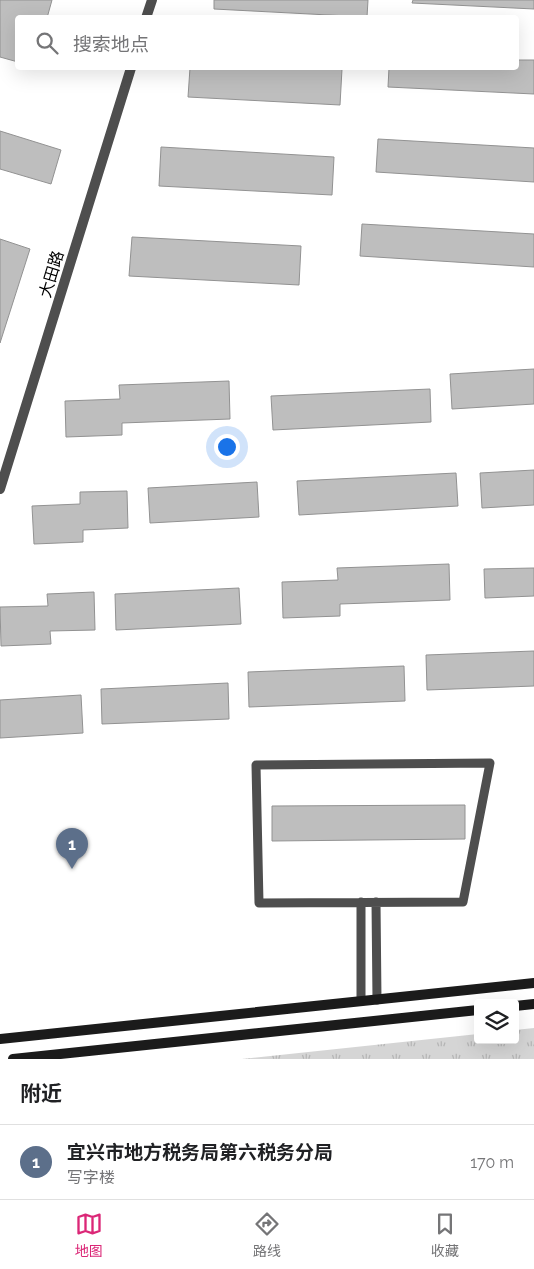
<!DOCTYPE html>
<html lang="zh">
<head>
<meta charset="utf-8">
<style>
  :root { --surface:#fff; --page:#f2f2f2; --text:#202124; --muted:#757577; --line:#e0e0e0; --accent:#db2777 }
  body { margin:0; font-family:Raleway,"Noto Sans SC",sans-serif; background:var(--page); color:var(--text) }
  .controls { position:absolute; right:15px; bottom:15px; display:grid; overflow:hidden; border-radius:5px; box-shadow:0 5px 20px #0002 }
  .controls button { width:45px; height:45px; display:grid; place-items:center; padding:0; border:0; border-bottom:1px solid var(--line); background:var(--surface); color:var(--text); font:25px sans-serif }
  .you { position:absolute; left:226px; top:446px; width:18px; height:18px; margin:-12px; border:4px solid #fff; border-radius:50%; background:#1a73e8; box-shadow:0 0 0 8px #1a73e833 }
  .badge { display:grid; place-items:center; width:32px; height:32px; border-radius:50%; background:var(--accent); color:#fff; font-size:16px; font-weight:700 }
  .pin { position:absolute; translate:-50% -41px; filter:drop-shadow(0 1px 2px #0008) }
  .pin::after { content:''; position:absolute; top:26px; width:18px; height:15px; background:inherit; clip-path:polygon(0 0,100% 0,50% 100%) }
  .list { margin:0; padding:0; list-style:none }
  h2 { display:flex; justify-content:space-between; align-items:center; height:65px; margin:0; padding:0 20px; font-size:21px }
  h2 small { font-size:16px; font-weight:400; color:var(--muted) }
  .list li { display:grid; grid-template-columns:32px 1fr auto; gap:15px; align-items:center; box-sizing:border-box; height:75px; padding:0 20px; border-top:1px solid var(--line) }
  .list b { display:block; font-size:19px; white-space:nowrap }
  .list p { margin:0; font-size:16px; white-space:nowrap; color:var(--muted) }
  .list em { font-size:16px; font-style:normal; color:var(--muted) }
  .icon { flex:none; width:28px; height:28px; fill:none; stroke:currentColor; stroke-width:2; stroke-linecap:round; stroke-linejoin:round }
  .map { position:relative; flex:none; width:534px; height:1059px; overflow:hidden }
  .search { position:absolute; background:var(--surface); box-shadow:0 5px 20px #0002; left:15px; right:15px; top:15px; height:55px; display:flex; align-items:center; gap:12px; box-sizing:border-box; padding:0 18px; border-radius:5px; color:var(--muted); font-size:19px }
  .sheet { height:140px; background:var(--surface) }
  nav { display:flex; justify-content:space-around; align-items:center; box-sizing:border-box; height:70px; border-top:1px solid var(--line); background:var(--surface); font-size:14px; color:var(--muted) }
  nav a { display:grid; justify-items:center; gap:2px }
  nav .on { color:var(--accent) }
  .map>svg:first-child { display:block }
</style>
</head>
<body>
<div class="map">
<svg width="534" height="1059" viewBox="0 0 534 1059">
  <defs>
    <pattern id="park-tufts" width="24" height="20" patternUnits="userSpaceOnUse" patternTransform="scale(1.25)"><rect width="24" height="20" fill="#d5d5d5"/><path d="M3 7l-1-3M5 7V3M7 7l1-3M15 17l-1-3M17 17v-4M19 17l1-3" fill="none" stroke="#b5b5b5"/></pattern>
  </defs>
  <rect width="100%" height="100%" fill="#fff"/>
  <!-- park -->
  <path fill="url(#park-tufts)" d="M534 1028V1059H242L478 1034V1040H515V1030Z"/>
  <!-- building -->
  <path fill="#bebebe" stroke="#929292" d="M0 0H52L47 18H18V62L0 57Z
    M214 0H368L367 17 214 9Z
    M413 0H534V9L412 3Z
    M516 60H534V94L388 87 389 68H516Z
    M190 68H311L342 69 340 105 188 97Z
    M0 131 61 150 51 184 0 169Z
    M378 139 534 148V182L376 172Z
    M161 147 334 157 332 195 159 186Z
    M362 224 534 234V267L360 256Z
    M132 237 301 246 299 285 129 276Z
    M0 239 30 249 0 343Z
    M534 369V404L452 409 450 374Z
    M229 381 230 419 122 423V435L66 437 65 401 120 399 119 385Z
    M430 389 431 422 273 430 271 396Z
    M534 470V505L482 508 480 473Z
    M456 473 458 506 299 515 297 481Z
    M257 482 259 517 150 523 148 488Z
    M127 491 128 528 83 530V542L34 544 32 506 80 504V492Z
    M449 564 450 600 340 604V616L283 618 282 582 338 580 337 568Z
    M534 568V596L485 598 484 569Z
    M239 588 241 624 116 630 115 594Z
    M94 592 95 630 50 631 51 644 1 646 0 607 48 606 47 594Z
    M534 651V686L427 690 426 655Z
    M404 666 405 701 249 707 248 672Z
    M228 683 229 719 102 724 101 689Z
    M81 695 83 733 0 738V700Z
    M465 805V839L272 841V806Z"/>
  <g fill="none" stroke-linecap="round" stroke-linejoin="round">
    <!-- service -->
    <path stroke="#4e4e4e" stroke-width="9" d="M490 763 463 902 259 903 256 765Z
      M376 902 377 1000
      M361 1001V902"/>
    <!-- tertiary -->
    <path stroke="#4e4e4e" stroke-width="10" d="M146 18 152 0
      M0 489 131 68"/>
    <!-- secondary -->
    <path stroke="#1b1b1b" stroke-width="10" d="M515 1006 534 1004
      M0 1039 534 983
      M13 1059 478 1010"/>
  </g>
  <g text-anchor="middle" stroke-width="4" stroke-linejoin="round" paint-order="stroke">
    <!-- street labels -->
    <g font-size="16" fill="#000" stroke="#fff">
      <text transform="translate(51 274) rotate(-73)" y="6">大田路</text>
    </g>
  </g>
</svg>
<div class="controls">
<button><svg class="icon" aria-label="layers" viewBox="0 0 24 24"><path d="M12 4l9 5-9 5-9-5zM3 14l9 5 9-5"/></svg></button>
</div>
<div class="you"></div>
<div class="pin badge" style="left:72px;top:869px;background:#5c6f8a">1</div>
<div class="search"><svg class="icon" aria-label="search" viewBox="0 0 24 24"><circle cx="10" cy="10" r="6"/><path d="M15 15l6 6"/></svg>搜索地点</div>
</div>
<section class="sheet">
<h2>附近<small></small></h2>
<ul class="list">
<li><span class="badge" style="background:#5c6f8a">1</span><div><b>宜兴市地方税务局第六税务分局</b><p>写字楼</p></div><em>170 m</em></li>
</ul>
</section>
<nav>
<a class="on"><svg class="icon" aria-label="map" viewBox="0 0 24 24"><path d="M3 6l6-2 6 2 6-2v14l-6 2-6-2-6 2zM9 4v14M15 6v14"/></svg>地图</a>
<a><svg class="icon" aria-label="directions" viewBox="0 0 24 24"><path d="M12 3l9 9-9 9-9-9zM9 14v-3h6M13 9l2 2-2 2"/></svg>路线</a>
<a><svg class="icon" aria-label="saved" viewBox="0 0 24 24"><path d="M7 4h10v16l-5-4-5 4z"/></svg>收藏</a>
</nav>
</body>
</html>
